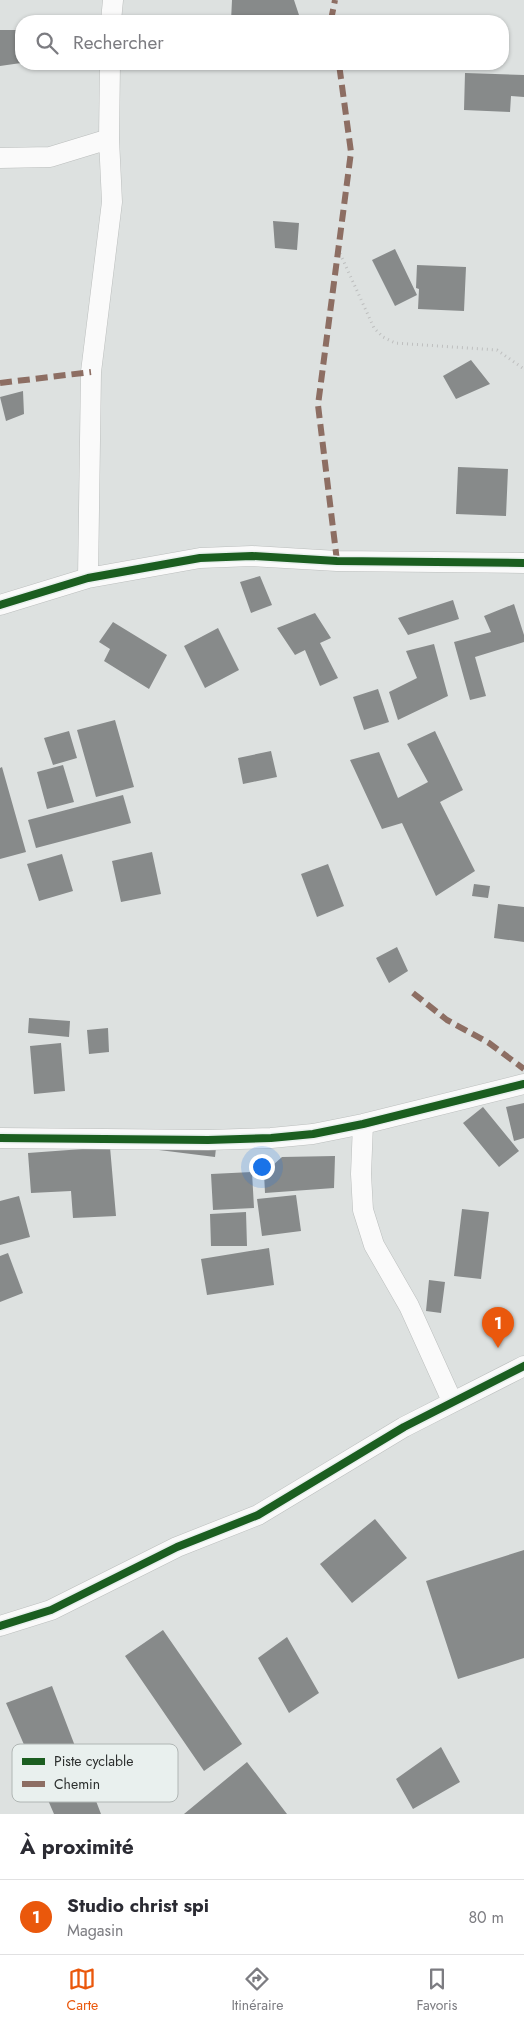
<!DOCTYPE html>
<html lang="fr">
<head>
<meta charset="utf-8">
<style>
  :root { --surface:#fff; --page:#f2f2f3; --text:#2b2b33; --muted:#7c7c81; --line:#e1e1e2; --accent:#ea580c }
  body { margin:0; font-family:Jost,sans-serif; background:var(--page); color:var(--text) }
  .you { position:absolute; left:261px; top:1166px; width:18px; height:18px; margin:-12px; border:4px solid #fff; border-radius:50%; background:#1a73e8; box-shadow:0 0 0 8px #1a73e833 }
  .badge { display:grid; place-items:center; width:32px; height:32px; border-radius:50%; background:var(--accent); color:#fff; font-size:16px; font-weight:700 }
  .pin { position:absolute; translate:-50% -41px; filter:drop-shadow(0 1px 2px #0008) }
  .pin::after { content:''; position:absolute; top:26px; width:18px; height:15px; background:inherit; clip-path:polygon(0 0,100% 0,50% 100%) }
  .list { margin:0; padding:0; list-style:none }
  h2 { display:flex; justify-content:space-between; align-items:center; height:65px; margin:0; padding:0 20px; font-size:21px }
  h2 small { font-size:16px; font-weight:400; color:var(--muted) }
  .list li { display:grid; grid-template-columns:32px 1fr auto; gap:15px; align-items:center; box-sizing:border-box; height:75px; padding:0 20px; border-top:1px solid var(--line) }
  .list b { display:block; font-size:19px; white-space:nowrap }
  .list p { margin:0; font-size:16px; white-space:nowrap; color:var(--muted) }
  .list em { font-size:16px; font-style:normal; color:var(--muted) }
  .icon { flex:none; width:28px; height:28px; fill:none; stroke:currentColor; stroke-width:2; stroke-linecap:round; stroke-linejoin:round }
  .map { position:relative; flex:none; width:524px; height:1814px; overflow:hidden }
  .search { position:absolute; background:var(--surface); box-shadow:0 1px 4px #0004; left:15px; right:15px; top:15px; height:55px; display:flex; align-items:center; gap:12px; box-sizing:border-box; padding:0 18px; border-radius:20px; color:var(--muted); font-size:19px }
  .sheet { height:140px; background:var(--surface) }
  nav { display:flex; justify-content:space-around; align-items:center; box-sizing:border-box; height:70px; border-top:1px solid var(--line); background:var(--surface); font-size:14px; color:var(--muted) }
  nav a { display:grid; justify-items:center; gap:2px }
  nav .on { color:var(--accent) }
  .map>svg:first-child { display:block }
</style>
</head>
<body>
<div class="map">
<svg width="524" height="1814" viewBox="0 0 524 1814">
  <rect width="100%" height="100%" fill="#dde1e0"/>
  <!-- building -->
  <path fill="#878a8a" d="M232 0H294L301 21H231Z
    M0 30H21V63L0 66Z
    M465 73 524 75V97L511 96 510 112 464 110Z
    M273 221 299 223 297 250 275 248Z
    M395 249 417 295 395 306 372 260Z
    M417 265 466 267 464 311 418 309 419 289 416 288Z
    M471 360 490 384 456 399 443 376Z
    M23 391 24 414 6 421 0 397Z
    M458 467 508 469 506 516 456 514Z
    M260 576 272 605 251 613 240 582Z
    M453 600 459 619 408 635 398 618Z
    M514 604 524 635V642L475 657 486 696 470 700 454 642 491 632 484 616Z
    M315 613 331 638 320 643 338 678 320 686 305 650 295 655 277 628Z
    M113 622 167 655 149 689 104 661 110 649 99 642Z
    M218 628 239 670 205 688 184 646Z
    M434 644 448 696 398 720 389 692 417 678 406 651Z
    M378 689 389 722 364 730 353 697Z
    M115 720 134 787 96 797 77 730Z
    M69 731 77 758 53 765 44 738Z
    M435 731 463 790 440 802 475 871 436 896 402 823 382 829 350 760 379 752 398 798 428 782 407 744Z
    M271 751 277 777 243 784 238 758Z
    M63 765 74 802 47 809 37 772Z
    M2 767 26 852 0 859V768Z
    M123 795 131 823 36 848 28 820Z
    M152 852 161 894 121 902 112 861Z
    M62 854 73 891 39 901 27 864Z
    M328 864 344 906 317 917 301 874Z
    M474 884 490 886 488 898 472 896Z
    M498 904 524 907V942L494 938Z
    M397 947 408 971 389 983 376 958Z
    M29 1018 70 1021 69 1037 28 1033Z
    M108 1028 109 1052 89 1054 87 1030Z
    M61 1043 65 1091 34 1094 30 1046Z
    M524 1103V1138L514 1141 506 1107Z
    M483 1107 519 1151 499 1167 463 1123Z
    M161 1141 216 1148 215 1157 159 1150Z
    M110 1147 116 1216 73 1218 71 1191 31 1193 28 1153Z
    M335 1156 334 1188 265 1193 264 1173 282 1157Z
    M252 1172 254 1208 213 1210 211 1174Z
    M296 1195 301 1231 262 1236 257 1199Z
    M19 1196 30 1237 0 1245V1201Z
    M462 1209 489 1212 481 1279 454 1276Z
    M246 1212 247 1246H211L210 1214Z
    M269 1248 274 1285 207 1295 201 1259Z
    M8 1253 23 1293 0 1302V1256Z
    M429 1280 445 1282 441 1313 426 1311Z
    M375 1519 407 1558 352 1603 320 1564Z
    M524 1550V1658L458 1679 426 1581Z
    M163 1630 242 1744 204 1771 125 1656Z
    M287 1637 319 1693 289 1713 258 1658Z
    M52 1686 101 1814H54L6 1703Z
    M441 1747 460 1782 413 1809 396 1779Z
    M247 1762 287 1814H184Z"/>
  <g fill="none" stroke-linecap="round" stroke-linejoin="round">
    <defs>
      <path id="minor" d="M111 21 113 0
        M0 158 50 157 109 139
        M88 578 91 372 112 202 109 139 110 64
        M0 605 88 578 200 558 252 556 337 561 524 563
        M363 1124 361 1174 363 1210 374 1245 409 1306 452 1401
        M0 1138 208 1140 271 1138 313 1134 363 1124 524 1084
        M0 1626 51 1610 177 1547 258 1515 404 1427 524 1366"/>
    </defs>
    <!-- minor casing -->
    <use href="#minor" stroke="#bbbebd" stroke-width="21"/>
    <!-- path -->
    <path stroke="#bebfbf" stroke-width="3" stroke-dasharray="1 4" stroke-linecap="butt" d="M338 249 374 328 383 337 395 343 497 350 524 369"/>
    <!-- minor -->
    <use href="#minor" stroke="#fafafa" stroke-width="20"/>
    <!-- quiet -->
    <path stroke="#8d6e63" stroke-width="6" stroke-dasharray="12 6" stroke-linecap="butt" d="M333 21 332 15 335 0
      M0 383 91 372
      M337 561 318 405 351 152 339 64
      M413 993 447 1020 489 1043 524 1069"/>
    <defs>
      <path id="cycleway" d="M0 605 88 578 200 558 252 556 337 561 524 563
        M0 1138 208 1140 271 1138 313 1134 363 1124 524 1084
        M0 1626 51 1610 177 1547 258 1515 404 1427 524 1366"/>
    </defs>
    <!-- cycleway casing -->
    <use href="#cycleway" stroke="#e9f0ee" stroke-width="11"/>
    <!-- cycleway -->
    <use href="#cycleway" stroke="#1b5e20" stroke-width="8"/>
  </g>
  <!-- legend -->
  <rect x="12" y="1744" width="166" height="58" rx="8" fill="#e9f0ee" stroke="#b0b6b4" stroke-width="1"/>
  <rect x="22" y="1758" width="23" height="7" fill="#1b5e20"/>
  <rect x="22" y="1781" width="23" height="6" fill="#8d6e63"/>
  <g font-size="14" fill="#2b2e2d">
    <text x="54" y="1766">Piste cyclable</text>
    <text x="54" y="1789">Chemin</text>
  </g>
</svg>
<div class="you"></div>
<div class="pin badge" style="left:498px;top:1348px">1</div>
<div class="search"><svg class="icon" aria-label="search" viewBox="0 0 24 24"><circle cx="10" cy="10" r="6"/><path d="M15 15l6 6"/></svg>Rechercher</div>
</div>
<section class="sheet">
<h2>À proximité<small></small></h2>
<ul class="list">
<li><span class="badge">1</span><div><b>Studio christ spi</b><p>Magasin</p></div><em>80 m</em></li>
</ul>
</section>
<nav>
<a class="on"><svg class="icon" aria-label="map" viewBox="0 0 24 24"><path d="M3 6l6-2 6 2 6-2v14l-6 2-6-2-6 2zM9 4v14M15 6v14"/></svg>Carte</a>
<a><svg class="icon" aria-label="directions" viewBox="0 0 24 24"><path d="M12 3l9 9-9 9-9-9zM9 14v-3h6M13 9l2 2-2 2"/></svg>Itinéraire</a>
<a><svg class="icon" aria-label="saved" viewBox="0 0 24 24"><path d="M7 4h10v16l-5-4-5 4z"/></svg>Favoris</a>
</nav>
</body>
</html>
